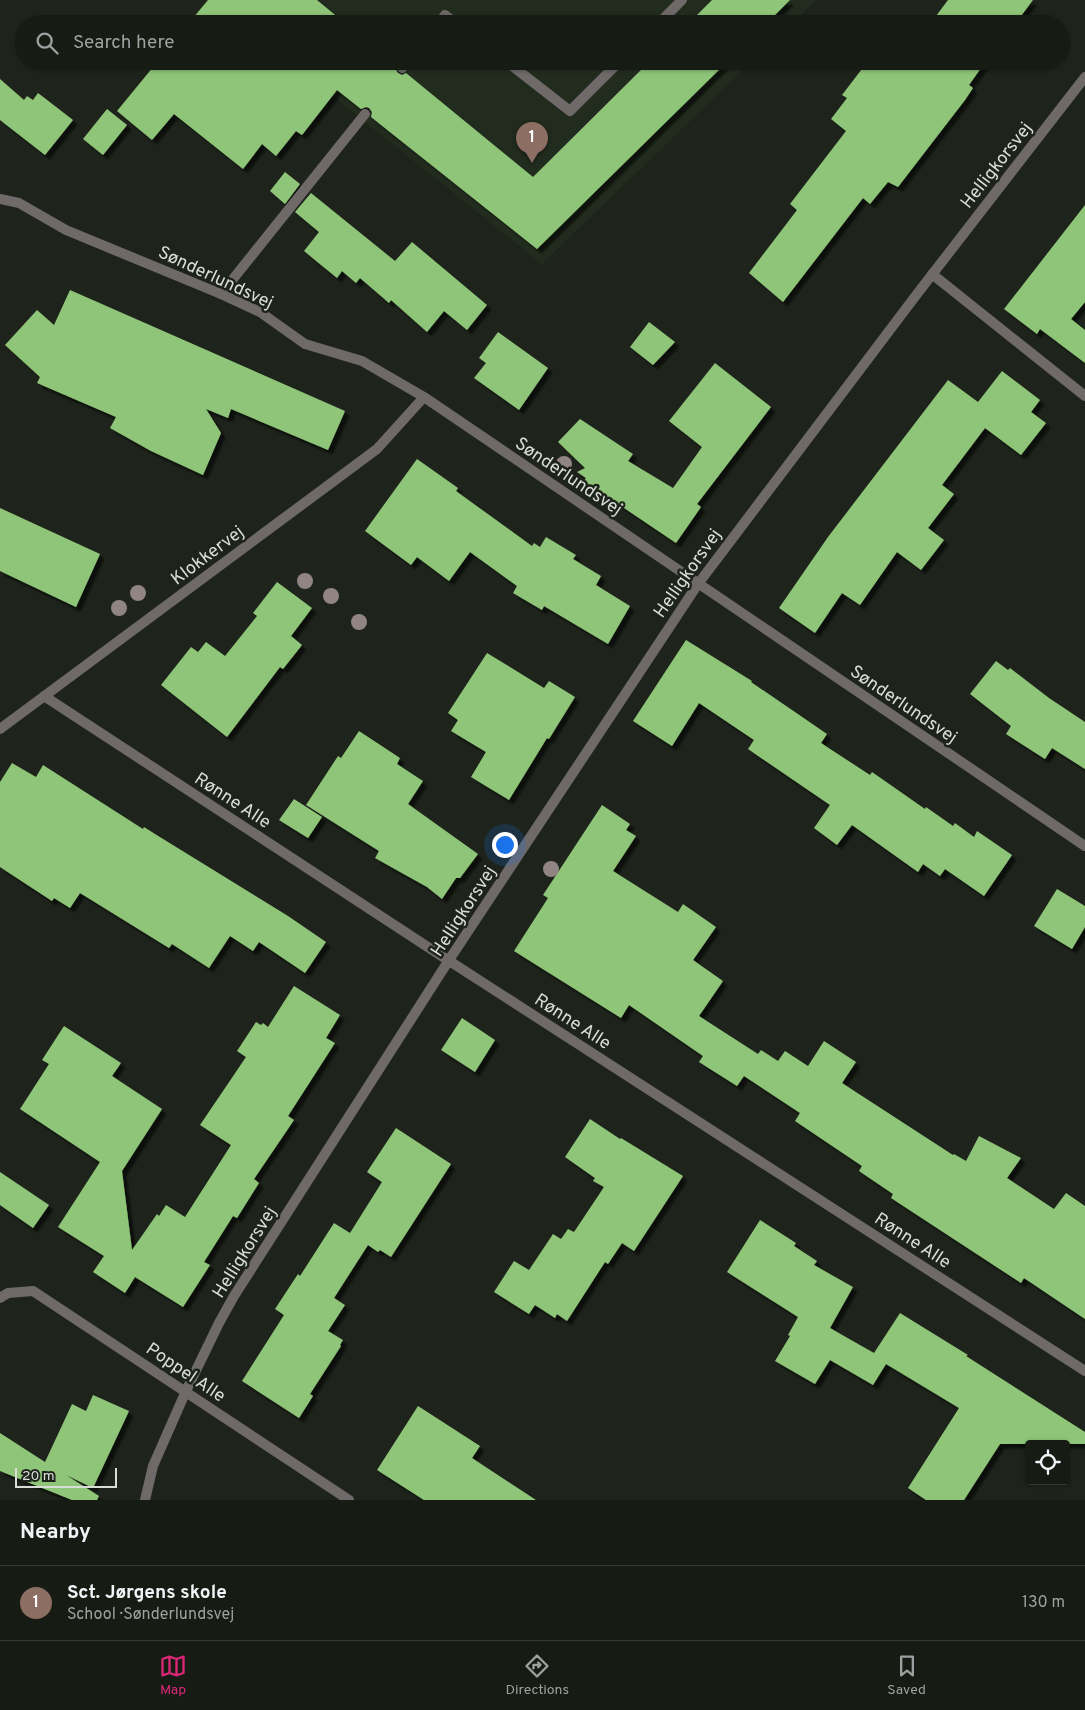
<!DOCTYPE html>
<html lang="en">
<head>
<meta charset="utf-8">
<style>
  :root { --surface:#161b14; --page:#232822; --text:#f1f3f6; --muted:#9ea1a0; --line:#353934; --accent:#db2777 }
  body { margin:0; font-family:Overpass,sans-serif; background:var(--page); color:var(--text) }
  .controls { position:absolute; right:15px; bottom:15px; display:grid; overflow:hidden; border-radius:5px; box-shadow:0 1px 4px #0004 }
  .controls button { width:45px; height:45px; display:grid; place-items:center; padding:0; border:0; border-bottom:1px solid var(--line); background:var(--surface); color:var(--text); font:25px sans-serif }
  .scale { position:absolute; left:15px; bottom:12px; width:102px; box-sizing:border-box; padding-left:5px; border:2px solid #d9ddd7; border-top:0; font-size:14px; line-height:18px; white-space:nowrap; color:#d9ddd7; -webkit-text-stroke:4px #1e241b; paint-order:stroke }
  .you { position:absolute; left:504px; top:844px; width:18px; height:18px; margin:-12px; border:4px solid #fff; border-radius:50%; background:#1a73e8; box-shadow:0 0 0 8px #1a73e833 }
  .badge { display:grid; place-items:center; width:32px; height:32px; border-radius:50%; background:var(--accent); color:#fff; font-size:16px; font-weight:700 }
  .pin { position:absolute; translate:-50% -41px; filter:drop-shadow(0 1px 2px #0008) }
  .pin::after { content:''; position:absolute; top:26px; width:18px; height:15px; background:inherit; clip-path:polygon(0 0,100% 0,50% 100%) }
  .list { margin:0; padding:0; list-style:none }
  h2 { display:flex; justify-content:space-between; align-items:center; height:65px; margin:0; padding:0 20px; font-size:21px }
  h2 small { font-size:16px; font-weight:400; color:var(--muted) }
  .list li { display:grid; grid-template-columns:32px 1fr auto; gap:15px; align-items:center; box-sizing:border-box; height:75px; padding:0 20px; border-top:1px solid var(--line) }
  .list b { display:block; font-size:19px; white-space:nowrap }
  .list p { margin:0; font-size:16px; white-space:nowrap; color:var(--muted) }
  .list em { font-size:16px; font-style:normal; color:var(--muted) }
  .icon { flex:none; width:28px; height:28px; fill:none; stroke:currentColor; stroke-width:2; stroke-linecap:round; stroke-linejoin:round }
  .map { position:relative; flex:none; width:1085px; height:1500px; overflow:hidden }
  .search { position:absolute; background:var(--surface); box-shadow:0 1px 4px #0004; left:15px; right:15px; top:15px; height:55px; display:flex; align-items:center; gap:12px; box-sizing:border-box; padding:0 18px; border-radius:28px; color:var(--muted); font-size:19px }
  .sheet { height:140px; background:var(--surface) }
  nav { display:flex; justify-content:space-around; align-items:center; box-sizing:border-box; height:70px; border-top:1px solid var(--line); background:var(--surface); font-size:14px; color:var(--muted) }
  nav a { display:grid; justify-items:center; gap:2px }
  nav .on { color:var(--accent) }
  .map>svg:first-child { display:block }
</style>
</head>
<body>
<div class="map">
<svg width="1085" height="1500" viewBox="0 0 1085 1500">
  <defs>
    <filter id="shadow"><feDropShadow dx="4.5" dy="4.5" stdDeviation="1" flood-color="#0009"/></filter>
  </defs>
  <rect width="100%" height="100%" fill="#1e241b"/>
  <!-- built -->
  <path fill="#222c1e" d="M213 0H816L791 24H242Z
    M289 61H752L542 264Z"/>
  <!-- building -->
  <path fill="#8fc578" filter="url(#shadow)" d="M208 0H317L346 24H188Z
    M712 0H790L766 24H688Z
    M948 0H1033L1015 24H930Z
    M158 61H392L396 65V70L398 73 402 75 406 73 533 177 650 61H728L537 249 371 117 372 112 369 108 366 107 361 109 337 90 302 135 296 131 276 156 262 144 243 169 174 114 152 140 117 111Z
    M868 61H986L969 85 973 88 965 100 898 187 888 182 870 204 863 198 783 302 749 273 797 210 790 204 846 131 831 119 847 98 842 95Z
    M0 79 24 100 27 96 33 100 38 93 73 120 45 155 0 120Z
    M107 109 127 125 103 155 83 139Z
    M285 172 300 184 285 204 270 191Z
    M311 193 395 261 412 242 487 305 467 330 444 311 427 332 391 300 389 303 360 278 356 283 342 271 337 278 304 251 319 232 295 212Z
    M1085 205V302L1071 319 1085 330V363L1040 329 1037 334 1004 309Z
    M70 290 345 411 328 450 231 409 228 418 206 409 221 433 203 475 151 451 110 428 116 417 37 383 40 377 5 345 37 310 54 325Z
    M649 322 675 342 653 365 630 347Z
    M498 332 548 368 519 410 474 378 486 363 479 358Z
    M715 363 771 407 697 504 701 507 676 543 584 481 586 478 577 472 585 468 558 442 580 419 633 454 628 461 673 488 702 447 669 421Z
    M1002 371 1040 400 1031 412 1046 423 1021 455 985 428 942 485 954 494 928 528 944 540 921 570 897 552 860 605 842 593 815 633 779 608 828 537 948 380 978 402Z
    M417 459 458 488 456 491 532 546 534 543 540 547 546 537 576 555 573 559 601 576 596 585 630 606 608 644 544 606 542 610 513 593 517 586 470 552 449 581 417 557 411 565 365 531Z
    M0 508 100 554 76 607 0 571Z
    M277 582 312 608 291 636 302 645 283 669 280 667 227 737 161 685 191 647 198 652 206 642 225 656 257 616 253 613Z
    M686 640 752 681 751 682 827 734 821 743 870 775 872 772 925 809 926 807 953 826 955 823 974 837 977 831 1012 855 984 896 945 869 940 876 923 864 918 872 852 825 837 845 814 828 830 805 748 749 754 740 699 703 672 746 633 721Z
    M487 653 544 688 549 681 575 697 549 739 547 738 509 800 471 777 486 752 451 731 458 720 448 713Z
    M996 661 1008 670 1010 668 1049 698 1085 722V769L1052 748 1045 759 1006 734 1011 726 970 694Z
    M359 731 400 758 397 764 423 781 408 804 478 854 460 878H456L442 899 427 887 375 858 379 851 306 805 338 756 341 758Z
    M12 763 36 777 43 765 143 829 144 827 155 834 288 916 326 942 305 973 259 942 253 951 230 936 209 968 172 944 169 948 80 893 70 908 54 898 52 901 0 867V782Z
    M294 799 322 817 308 838 279 820Z
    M602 805 630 824 626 830 636 836 613 871 678 912 683 904 716 927 693 960 723 981 699 1016 758 1054 761 1050 778 1061 785 1051 808 1066 824 1041 856 1062 842 1083 953 1155 954 1154 966 1161 979 1136 1021 1158 1007 1178 1054 1209 1066 1193 1085 1206V1319L1024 1278 1021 1283 891 1198 893 1194 859 1171 862 1166 795 1121 800 1113 744 1076 737 1086 699 1062 703 1056 629 1005 621 1018 514 951 548 898 543 895Z
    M1057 889 1085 906V927L1072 949 1034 926Z
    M294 986 340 1015 326 1038 335 1043 288 1116 294 1120 254 1179 259 1183 237 1218 233 1216 204 1262 210 1265 183 1307 135 1277 125 1293 93 1272 104 1256 58 1227 100 1162 20 1109 49 1064 42 1060 64 1026 121 1063 112 1076 162 1109 122 1171 132 1250 157 1214 159 1216 166 1205 185 1217 231 1145 200 1125 246 1057 237 1051 256 1022 261 1025 263 1023 268 1027Z
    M462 1018 495 1040 475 1072 441 1050Z
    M590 1119 620 1139 621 1138 683 1176 634 1251 622 1243 608 1264 605 1262 567 1321 557 1314 555 1318 535 1305 529 1314 494 1292 514 1261 529 1270 553 1234 561 1239 568 1229 574 1232 604 1187 593 1181 595 1178 565 1157Z
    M396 1128 451 1164 391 1257 380 1250 378 1252 368 1245 334 1298 345 1305 328 1331 343 1340 340 1345 341 1346 310 1394 313 1396 299 1418 242 1381 284 1315 275 1309 298 1274 300 1276 334 1223 350 1233 382 1182 367 1172Z
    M0 1172 49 1205 33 1228 0 1205Z
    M760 1220 796 1243 794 1246 817 1261 814 1265 853 1287 830 1328 874 1353 900 1313 968 1355 966 1356 1085 1432V1444H1000L964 1500H926L908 1488 959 1408 886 1364 873 1385 830 1360 815 1384 775 1361 790 1336 788 1335 798 1317 727 1272Z
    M93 1395 129 1411 93 1488 66 1475 99 1496 97 1500H72L0 1471V1433L45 1462 72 1404 86 1411Z
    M418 1406 480 1446 472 1458 536 1500H424L377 1470Z"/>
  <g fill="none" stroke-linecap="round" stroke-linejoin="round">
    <!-- service -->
    <path stroke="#6f696a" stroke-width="10" d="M438 24 445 15 457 24
      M658 24 682 0
      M506 61 570 111 620 61
      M402 68 407 61
      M932 274 1085 396
      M221 294 365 114"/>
    <!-- minor -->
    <path stroke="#6f696a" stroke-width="10" d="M0 199 19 203 66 230 221 294 260 312 305 344 362 361 424 397 1085 846
      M44 696 437 953 1085 1371
      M0 729 377 449 424 397
      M0 1298 8 1293 33 1291 349 1500
      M145 1500 153 1466 186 1391 219 1323 234 1296 449 960 698 584 917 294 1085 77"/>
  </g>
  <!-- trees -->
  <g fill="#918584">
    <circle cx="564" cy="464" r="8"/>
    <circle cx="305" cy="581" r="8"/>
    <circle cx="138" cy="593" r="8"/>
    <circle cx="331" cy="596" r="8"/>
    <circle cx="119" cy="608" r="8"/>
    <circle cx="359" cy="622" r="8"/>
    <circle cx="551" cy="869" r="8"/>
  </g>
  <g text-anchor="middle" stroke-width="5" stroke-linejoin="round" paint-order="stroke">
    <!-- street labels -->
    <g font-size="18" fill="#d9ddd7" stroke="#1e241b">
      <text transform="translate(996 165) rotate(-52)" y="6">Helligkorsvej</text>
      <text transform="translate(216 277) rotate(25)" y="6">Sønderlundsvej</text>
      <text transform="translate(569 476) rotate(34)" y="6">Sønderlundsvej</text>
      <text transform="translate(207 555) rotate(-37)" y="6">Klokkervej</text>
      <text transform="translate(687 573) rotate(-55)" y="6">Helligkorsvej</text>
      <text transform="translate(904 704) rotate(34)" y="6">Sønderlundsvej</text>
      <text transform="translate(233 800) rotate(33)" y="6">Rønne Alle</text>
      <text transform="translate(463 911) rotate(-57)" y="6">Helligkorsvej</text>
      <text transform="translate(573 1021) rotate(33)" y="6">Rønne Alle</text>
      <text transform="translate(913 1240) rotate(33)" y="6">Rønne Alle</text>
      <text transform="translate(244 1252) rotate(-58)" y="6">Helligkorsvej</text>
      <text transform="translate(186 1372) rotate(34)" y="6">Poppel Alle</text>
    </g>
  </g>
</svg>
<div class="controls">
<button><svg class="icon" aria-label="locate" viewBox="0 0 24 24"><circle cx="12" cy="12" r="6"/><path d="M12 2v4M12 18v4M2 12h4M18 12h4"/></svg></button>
</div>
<div class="scale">20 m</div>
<div class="you"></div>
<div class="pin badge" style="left:532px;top:163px;background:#8d6e63">1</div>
<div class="search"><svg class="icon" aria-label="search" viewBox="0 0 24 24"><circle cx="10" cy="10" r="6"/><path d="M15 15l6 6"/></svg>Search here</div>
</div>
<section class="sheet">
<h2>Nearby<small></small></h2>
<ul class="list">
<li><span class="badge" style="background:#8d6e63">1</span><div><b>Sct. Jørgens skole</b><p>School · Sønderlundsvej</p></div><em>130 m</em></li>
</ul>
</section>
<nav>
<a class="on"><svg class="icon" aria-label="map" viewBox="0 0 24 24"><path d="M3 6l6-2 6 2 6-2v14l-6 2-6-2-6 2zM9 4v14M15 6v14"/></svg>Map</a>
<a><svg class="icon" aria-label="directions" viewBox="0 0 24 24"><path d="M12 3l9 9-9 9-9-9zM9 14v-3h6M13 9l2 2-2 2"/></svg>Directions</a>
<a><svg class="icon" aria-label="saved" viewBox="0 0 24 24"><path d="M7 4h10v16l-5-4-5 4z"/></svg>Saved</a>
</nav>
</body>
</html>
